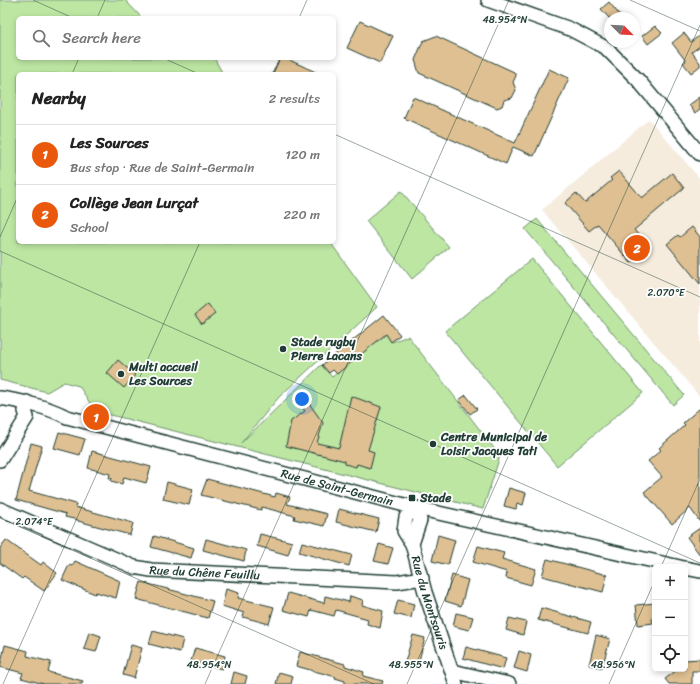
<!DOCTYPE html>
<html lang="en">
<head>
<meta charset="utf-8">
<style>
  :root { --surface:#fff; --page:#f6f6f6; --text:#222; --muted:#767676; --line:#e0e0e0; --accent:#ea580c }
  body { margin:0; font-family:Sriracha,sans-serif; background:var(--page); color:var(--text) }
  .controls { position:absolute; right:12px; bottom:12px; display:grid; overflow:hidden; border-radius:6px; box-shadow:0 2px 6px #0003 }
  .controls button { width:36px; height:36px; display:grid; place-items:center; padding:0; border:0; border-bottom:1px solid var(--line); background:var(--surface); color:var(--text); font:20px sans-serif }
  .compass { position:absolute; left:604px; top:12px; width:36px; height:36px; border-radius:50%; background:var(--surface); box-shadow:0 2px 6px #0003; rotate:114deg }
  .you { position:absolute; left:302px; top:399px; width:14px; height:14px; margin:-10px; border:3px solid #fff; border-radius:50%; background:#1a73e8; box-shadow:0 0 0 6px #1a73e833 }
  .badge { display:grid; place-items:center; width:26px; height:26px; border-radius:50%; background:var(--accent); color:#fff; font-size:13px; font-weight:700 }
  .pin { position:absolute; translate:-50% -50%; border:2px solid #fff; box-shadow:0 1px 4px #0006 }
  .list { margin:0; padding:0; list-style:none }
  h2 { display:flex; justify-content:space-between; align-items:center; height:52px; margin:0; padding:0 16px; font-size:17px }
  h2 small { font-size:13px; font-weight:400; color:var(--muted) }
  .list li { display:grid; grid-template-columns:26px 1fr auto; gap:12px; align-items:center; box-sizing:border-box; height:60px; padding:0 16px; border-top:1px solid var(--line) }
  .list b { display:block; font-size:15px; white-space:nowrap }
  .list p { margin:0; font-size:13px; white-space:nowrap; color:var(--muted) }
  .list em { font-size:13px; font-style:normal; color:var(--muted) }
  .icon { flex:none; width:22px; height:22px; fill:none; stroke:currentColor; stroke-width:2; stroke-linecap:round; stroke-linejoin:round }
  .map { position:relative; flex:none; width:700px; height:684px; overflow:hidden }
  .search { position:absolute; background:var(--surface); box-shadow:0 2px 6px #0003; left:16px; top:16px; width:320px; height:44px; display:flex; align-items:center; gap:10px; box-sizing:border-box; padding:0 14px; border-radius:6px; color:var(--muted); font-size:15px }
  .panel { position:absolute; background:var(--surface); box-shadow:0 2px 6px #0003; left:16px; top:72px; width:320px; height:172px; border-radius:6px }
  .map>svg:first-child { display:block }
</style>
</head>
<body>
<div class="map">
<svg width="700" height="684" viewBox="0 0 700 684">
  <rect width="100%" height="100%" fill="#fff"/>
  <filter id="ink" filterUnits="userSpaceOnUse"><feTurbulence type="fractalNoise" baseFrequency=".025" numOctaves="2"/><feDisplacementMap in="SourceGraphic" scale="8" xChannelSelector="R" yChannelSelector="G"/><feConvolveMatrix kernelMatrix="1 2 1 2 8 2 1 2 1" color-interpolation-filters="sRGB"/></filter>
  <g filter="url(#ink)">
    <!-- built -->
    <path fill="#f5ecde" d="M649 119 700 179V397L542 210Z"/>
    <!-- green -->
    <path fill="#bde6a3" stroke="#6e926c" d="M0 0H125L142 18H18V58H214L223 74H18V242H330L377 307 279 397 241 443 321 365 332 377 386 334 392 342 408 336 500 456 483 509 95 411 79 386 64 382 47 392 0 380Z
      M401 191 449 247 412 279 366 221Z
      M537 219 684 395 673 405 525 229Z
      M532 259 643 393 557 466 445 331Z"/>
    <!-- building -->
    <path fill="#dfc092" stroke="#1f3d34" d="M609 2 622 18H609L601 9Z
      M360 21 393 36 380 63 347 48Z
      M655 26 662 33 648 44 642 36Z
      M684 33 691 42 700 35V46L692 52 700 63V66L691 73 683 63 686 61 672 43Z
      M436 36 514 72 516 76 513 82 516 90 512 98 504 100 502 106 497 108 419 73 415 60 423 41Z
      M280 58H285L320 74H272Z
      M549 69 569 78 534 156 513 147 506 164 404 118 413 97 515 143Z
      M700 97V109L695 113 689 105Z
      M619 171 642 198 672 173 684 188 634 230 650 248 631 263 598 224 589 231 565 203 576 193 585 203 612 180 610 178Z
      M692 227 700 237V284L667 244 678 235 680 237Z
      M208 304 215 314 202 324 195 315Z
      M384 315 400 335 391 342 386 334 337 374 333 370 329 373 322 365Z
      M118 360 135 375 124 388 107 373Z
      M301 392 323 423 317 443 339 448 351 396 381 407 368 450 374 452 370 468 357 464 356 467 345 464V461L286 446 291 421 305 411 295 399Z
      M466 395 477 409 470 414 459 400Z
      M700 408V522L690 508 672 524 644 492 662 477 648 461 661 450 659 448 685 425 683 423Z
      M59 432 85 439 80 455 54 448Z
      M31 443 42 446 29 491 76 504 75 507 133 523 130 535 78 521V520L65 517 66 514 16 500Z
      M92 451 151 467 146 483 124 477 122 484 111 481 112 478H109L110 474 88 468Z
      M207 479 275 497 276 493 290 497 287 504 327 514 324 526 294 519 295 516 262 507 261 510 201 495Z
      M167 482 193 489 189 505 163 499Z
      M509 488 526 493 523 505 517 503 516 509 504 506Z
      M339 509 379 519 376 532 336 522Z
      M700 528V555L687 537Z
      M260 534 292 542 288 555 257 546Z
      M438 535 455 540 448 565 432 561Z
      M154 536 194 548 191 558 151 547Z
      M206 539 246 550 244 561 203 550Z
      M6 540 41 565 43 562 57 573 44 591 24 577 22 579 0 563V548Z
      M302 542 352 555 349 566 299 552Z
      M379 544 393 548 388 564 374 561Z
      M478 546 504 553 502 559 536 569 531 585 506 578 507 572 473 562Z
      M547 559 607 575 603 592 542 576Z
      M75 561 120 581 116 598 96 592 95 594 62 580 69 565 72 566Z
      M452 575 468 580 461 606 445 601Z
      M141 582 213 601 208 618 136 599Z
      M226 589 239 593 238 598 274 607 269 624 243 617 244 613 222 606Z
      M288 593 324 603 325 596 349 602 350 596 363 600 362 605 383 611 380 628 367 624 368 619 336 610 334 616 311 610 309 617 283 610Z
      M398 600 414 604 411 618 394 614Z
      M655 603V618L652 619 653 623 638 625 636 605Z
      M541 608 591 622 588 633 538 620Z
      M456 613 473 617 469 630 453 626Z
      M509 618 526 622 523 635 506 630Z
      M153 631 183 639 180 652 149 644Z
      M89 632 101 636 96 652 84 649Z
      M413 635 425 638 417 668 404 665Z
      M596 635 610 639 602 668 589 665Z
      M5 645 28 651 27 656 51 662 48 672 83 681 82 684H44L21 678 23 673 0 667Z
      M131 645 142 648 134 678 123 675Z
      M466 647 506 658 503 669 463 658Z
      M195 648 225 656 222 669 191 661Z
      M519 651 531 655 527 672 514 668Z
      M300 652 345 664V666L364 672 363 676 383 681 382 684H345V681L335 678 336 677 296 666Z
      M700 659V671H692V684H669L665 679 678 669H685V660Z
      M234 672 247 676 245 684H231Z
      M279 672 293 676 291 684H276Z"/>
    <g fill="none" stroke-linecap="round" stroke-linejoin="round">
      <defs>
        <g id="minor">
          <path d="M488 0 570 29 606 48 638 80 700 154"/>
          <path id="s1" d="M0 398C24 402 45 406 67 417L416 508 680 567"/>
          <path d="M0 460 27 417 25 411 27 402"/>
          <path id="s2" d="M0 509 134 567 151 570 397 582 422 578"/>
          <path id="s3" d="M412 544 420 520 416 508 406 517 404 531 412 544 425 592 456 684"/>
          <path d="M685 568 700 571"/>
          <path d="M452 671 509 684"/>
        </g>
      </defs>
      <!-- minor casing -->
      <use href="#minor" stroke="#1f3d34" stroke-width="16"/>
      <!-- minor -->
      <use href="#minor" stroke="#fff" stroke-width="13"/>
    </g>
  </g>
  <!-- ticks -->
  <path fill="none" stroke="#1f3d34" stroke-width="1" stroke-opacity="0.45" d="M33 0 73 18M630 0 700 31M97 18 105 0M299 18 307 0M163 58 199 74M72 74 79 58M274 74 281 58M334 134 700 297M0 237 18 196M0 251 700 563M0 518 374 684M661 567 700 479M3 684 200 242M205 684 509 0M407 684 700 25M609 684 655 580"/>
  <!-- markers -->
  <g fill="#1f3d34" stroke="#fff" stroke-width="1.5">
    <circle cx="283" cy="349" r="4"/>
    <circle cx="121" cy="374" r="4"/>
    <circle cx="433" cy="444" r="4"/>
    <rect x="408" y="494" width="8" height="8" rx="2"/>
  </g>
  <g text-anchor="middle" stroke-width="3.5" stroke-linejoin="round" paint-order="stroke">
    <!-- poi labels -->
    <g font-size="12" font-weight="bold" fill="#1f3d34" stroke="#fff" text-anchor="start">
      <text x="291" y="346">Stade rugby<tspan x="291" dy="14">Pierre Lacans</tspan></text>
      <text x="129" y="371">Multi accueil<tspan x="129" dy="14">Les Sources</tspan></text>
      <text x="441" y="441">Centre Municipal de<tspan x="441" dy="14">Loisir Jacques Tati</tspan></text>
      <text x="420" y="502">Stade</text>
    </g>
    <!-- street labels -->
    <g font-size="12" fill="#1f3d34" stroke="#fff">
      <text dy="4" stroke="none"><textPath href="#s1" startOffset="349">Rue de Saint-Germain</textPath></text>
      <text dy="4" stroke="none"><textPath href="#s2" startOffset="217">Rue du Chêne Feuillu</textPath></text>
      <text dy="4" stroke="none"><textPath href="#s3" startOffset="142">Rue du Montsouris</textPath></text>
    </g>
  </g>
  <g font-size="10" text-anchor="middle" fill="#1f3d34" stroke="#fff" stroke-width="3.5" stroke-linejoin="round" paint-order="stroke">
    <text x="505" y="23">48.954°N</text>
    <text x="666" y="296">2.070°E</text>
    <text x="34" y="525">2.074°E</text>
    <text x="209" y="668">48.954°N</text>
    <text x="411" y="668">48.955°N</text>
    <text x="613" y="668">48.956°N</text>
  </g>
</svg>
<div class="controls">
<button>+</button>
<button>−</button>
<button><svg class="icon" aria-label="locate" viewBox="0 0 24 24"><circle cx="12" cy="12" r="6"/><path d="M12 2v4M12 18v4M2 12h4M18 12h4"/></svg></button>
</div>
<svg class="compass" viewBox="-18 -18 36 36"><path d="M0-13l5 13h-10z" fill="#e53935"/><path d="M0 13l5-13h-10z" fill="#767676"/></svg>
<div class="you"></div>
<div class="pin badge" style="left:96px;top:417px">1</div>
<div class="pin badge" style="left:637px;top:248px">2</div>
<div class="search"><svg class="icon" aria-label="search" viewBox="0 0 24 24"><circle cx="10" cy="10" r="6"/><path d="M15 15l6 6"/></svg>Search here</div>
<section class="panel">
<h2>Nearby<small>2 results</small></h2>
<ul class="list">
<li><span class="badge">1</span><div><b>Les Sources</b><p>Bus stop · Rue de Saint-Germain</p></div><em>120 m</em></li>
<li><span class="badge">2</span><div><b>Collège Jean Lurçat</b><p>School</p></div><em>220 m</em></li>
</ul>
</section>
</div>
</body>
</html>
